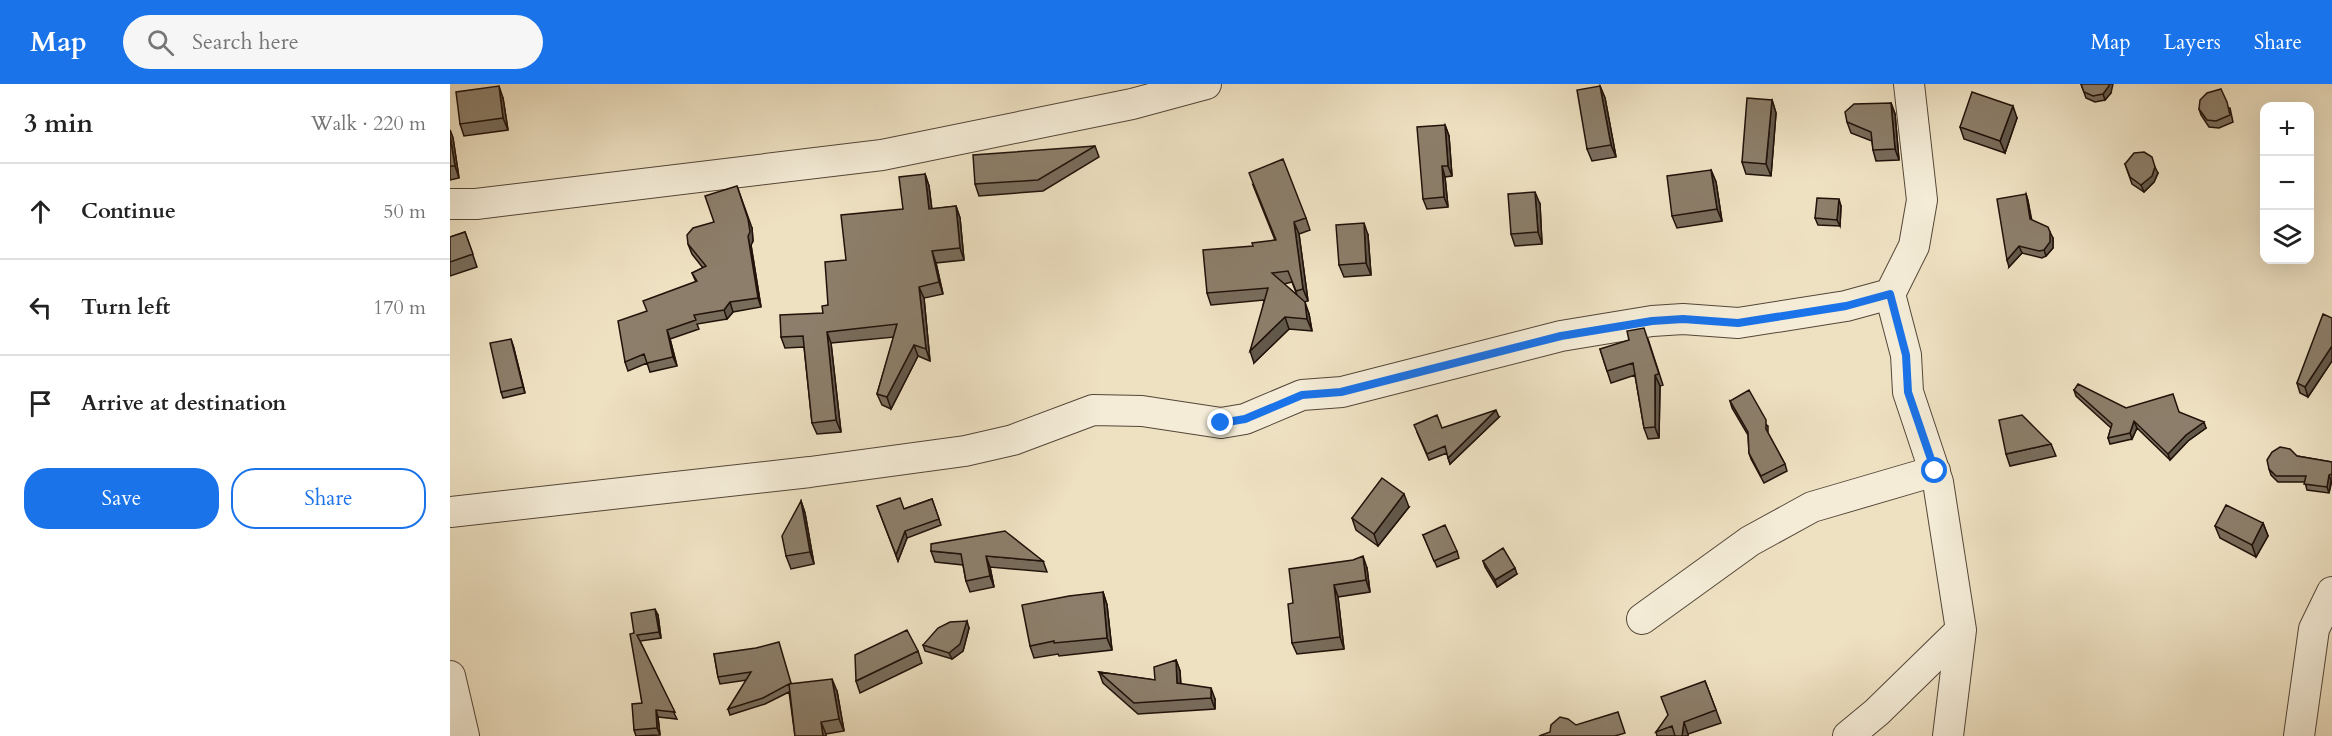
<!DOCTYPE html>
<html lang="en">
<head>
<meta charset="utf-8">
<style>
  :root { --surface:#fff; --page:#f6f6f6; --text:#222; --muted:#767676; --line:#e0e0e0; --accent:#1a73e8 }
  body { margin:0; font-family:Cardo,serif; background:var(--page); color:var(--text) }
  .controls { position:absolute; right:18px; top:18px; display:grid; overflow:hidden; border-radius:12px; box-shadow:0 6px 24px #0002 }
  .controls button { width:54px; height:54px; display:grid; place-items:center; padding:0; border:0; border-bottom:2px solid var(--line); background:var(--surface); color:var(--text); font:30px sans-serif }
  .stop { position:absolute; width:18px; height:18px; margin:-14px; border:4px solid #1a73e8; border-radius:50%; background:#fff }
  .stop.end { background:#1a73e8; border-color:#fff; box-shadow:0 2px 6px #0008 }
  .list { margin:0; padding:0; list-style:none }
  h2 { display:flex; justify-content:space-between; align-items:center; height:78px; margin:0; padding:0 24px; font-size:26px }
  h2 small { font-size:20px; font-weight:400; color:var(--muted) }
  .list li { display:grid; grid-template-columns:39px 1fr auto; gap:18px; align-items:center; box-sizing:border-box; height:96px; padding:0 24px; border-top:2px solid var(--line) }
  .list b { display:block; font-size:22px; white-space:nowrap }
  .list em { font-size:20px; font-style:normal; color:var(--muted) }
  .actions { display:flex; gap:12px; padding:18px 24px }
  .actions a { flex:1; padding:14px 0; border:2px solid var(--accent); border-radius:24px; text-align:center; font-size:21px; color:var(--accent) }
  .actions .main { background:var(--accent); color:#fff }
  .icon { flex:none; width:33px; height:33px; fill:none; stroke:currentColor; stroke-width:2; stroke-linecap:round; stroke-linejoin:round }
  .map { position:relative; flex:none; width:1882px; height:652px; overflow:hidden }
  header { display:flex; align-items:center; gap:36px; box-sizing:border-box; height:84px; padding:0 30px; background:var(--accent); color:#fff }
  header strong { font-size:28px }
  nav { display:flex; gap:33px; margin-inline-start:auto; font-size:21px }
  .search { width:420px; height:54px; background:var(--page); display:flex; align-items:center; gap:15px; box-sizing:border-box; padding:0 21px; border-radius:33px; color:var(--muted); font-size:22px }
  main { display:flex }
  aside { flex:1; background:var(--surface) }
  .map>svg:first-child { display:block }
</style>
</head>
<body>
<header>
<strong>Map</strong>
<div class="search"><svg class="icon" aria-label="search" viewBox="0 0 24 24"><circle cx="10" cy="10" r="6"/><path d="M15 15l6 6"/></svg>Search here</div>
<nav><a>Map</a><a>Layers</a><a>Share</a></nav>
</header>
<main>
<aside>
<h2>3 min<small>Walk · 220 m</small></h2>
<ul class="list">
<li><svg class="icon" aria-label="ahead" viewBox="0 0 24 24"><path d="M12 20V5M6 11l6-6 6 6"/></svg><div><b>Continue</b></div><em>50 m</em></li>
<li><svg class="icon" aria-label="left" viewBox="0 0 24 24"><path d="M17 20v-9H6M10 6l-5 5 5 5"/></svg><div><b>Turn left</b></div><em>170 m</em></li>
<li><svg class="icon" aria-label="arrive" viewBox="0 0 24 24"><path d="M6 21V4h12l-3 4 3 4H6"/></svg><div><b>Arrive at destination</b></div></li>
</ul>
<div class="actions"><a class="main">Save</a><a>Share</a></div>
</aside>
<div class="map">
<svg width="1882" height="652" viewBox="0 0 1882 652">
  <rect width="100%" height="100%" fill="#eee1c2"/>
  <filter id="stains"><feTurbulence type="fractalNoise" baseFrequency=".00333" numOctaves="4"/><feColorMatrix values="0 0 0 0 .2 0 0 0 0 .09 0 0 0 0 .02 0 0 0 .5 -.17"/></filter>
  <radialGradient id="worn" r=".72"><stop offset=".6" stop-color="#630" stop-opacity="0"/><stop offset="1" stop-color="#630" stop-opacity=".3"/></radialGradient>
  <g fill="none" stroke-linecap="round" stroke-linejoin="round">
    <defs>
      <path id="street" d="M0 120H26L432 71 682 20 756 0
        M0 428 360 388 515 367 563 356 643 326 692 327 771 339 795 335 852 311 892 308 1111 252 1202 237 1233 235 1288 239 1396 222 1440 210 1464 162 1472 116 1459 0
        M1192 535 1300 457 1362 423 1485 387
        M0 592 14 652
        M1398 652 1427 628 1511 546 1488 398 1458 308 1456 271 1440 210
        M1498 652 1511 546
        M1849 652 1864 545 1882 508"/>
    </defs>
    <!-- street casing -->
    <use href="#street" stroke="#544638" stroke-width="32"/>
    <!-- street -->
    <use href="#street" stroke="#f4ecd7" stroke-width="30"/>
  </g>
  <!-- wall -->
  <path fill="#786c5b" stroke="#21120a" stroke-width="1.5" fill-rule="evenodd" d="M1631 0 1661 9 1655 16 1645 18 1636 14Z
    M1150 2 1155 14 1166 73 1142 77 1137 65Z
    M53 14 58 46 14 52 10 40Z
    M1322 16 1326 29 1321 92 1296 90 1292 78Z
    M1441 19 1445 30 1449 76 1426 77 1423 66 1422 57 1401 49 1397 38Z
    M1780 24 1783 38 1769 44 1759 43 1751 31 1749 25Z
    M1567 34 1555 69 1514 55 1510 43Z
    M995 41 999 52 1002 92 995 93 998 123 977 125 973 115Z
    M0 46 3 54 9 94 0 96Z
    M645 62 649 73 593 107 529 112 525 100Z
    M1675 80 1708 89 1704 98 1694 108 1682 100Z
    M1261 86 1266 98 1272 137 1227 144 1222 132Z
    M475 90 479 102 482 125 506 122 510 134 514 176 486 179 493 210 474 214 480 277 468 272 441 325 432 321 427 310 444 253 381 259 391 348 367 350 362 339 354 263 335 264 331 253 373 229 378 221 396 176 453 125Z
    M803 101 856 134 860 146 849 150 858 217 854 218 859 230 862 247 839 245 804 279 814 216 761 221 757 209 803 162 825 156ZM842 198 847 211 834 200Z
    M1576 110 1578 117 1581 136 1603 154V164L1596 172 1592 174 1572 169 1559 183Z
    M1090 120 1092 160 1065 162 1061 150Z
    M1391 122 1390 142 1368 141 1365 134Z
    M302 144 303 157 301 161 311 223 283 228 277 235 247 240 249 245 220 255 227 282 200 288 197 279 178 287 175 278 197 227 246 198 242 189 253 184 242 170 238 160Z
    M15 148 27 183 0 192V153Z
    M918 151 921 191 894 193 889 181Z
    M1882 234V277L1858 313 1850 309 1847 299Z
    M1198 255 1213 301 1210 302 1209 354 1198 355 1194 344 1185 291 1161 299 1150 265Z
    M63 261 75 309 53 314 51 308Z
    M1624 306 1676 324 1729 328 1756 344 1738 357 1720 376 1687 344 1682 355 1660 360 1658 354 1661 344 1626 312Z
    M1280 317 1318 342V349L1335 380 1337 387 1314 399 1301 375 1299 369 1298 351 1282 324Z
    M1049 333 1000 380 997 369 979 376 967 348 992 344Z
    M1601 360 1606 372 1560 382 1556 370Z
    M1847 372 1882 378V397L1879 409 1857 406 1855 398H1828L1821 391 1819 385Z
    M482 415 491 441 457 454 448 477 427 422 454 425Z
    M351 417 355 429 364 480 341 485 336 472Z
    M959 423 928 462 906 446 902 434Z
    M1813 439 1818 452 1806 473 1770 454 1765 442Z
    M973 451 1007 467 1009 474 987 483Z
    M481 467 593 477 597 488 540 483 544 503 520 508 516 497 513 481 485 478Z
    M1033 477 1067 490 1047 503 1035 483Z
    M917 484 920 508 888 513 894 565 847 570 842 559 843 519Z
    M653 508 657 521 662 566 609 572 608 570 584 574 580 562Z
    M208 531 211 554 190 557 227 635 208 633 210 651 186 652 184 646 192 619 184 549Z
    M519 544 513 567 502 575 475 567 473 561Z
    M468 567 472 579 410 609 406 597Z
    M264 570 342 600 387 607 394 647 376 650V652H345L339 608 315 620 280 631 278 625 297 596 270 600 268 593Z
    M726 576 730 587 731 600 765 615V625L688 630 653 599 649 588 705 596Z
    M1255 597 1271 639 1238 650V652H1207L1206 648Z"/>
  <!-- shaded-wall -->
  <path fill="#62584a" stroke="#21120a" stroke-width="1.5" d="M1659 0H1663L1661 9 1655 16 1653 10Z
    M49 2 53 14 58 46 53 34Z
    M1150 2 1155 14 1166 73 1161 61Z
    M1322 16 1326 29 1321 92 1316 80Z
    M1441 19 1445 30 1449 76 1445 65Z
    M1563 22 1567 34 1555 69 1550 57Z
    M995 41 999 52 1002 92 998 82Z
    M0 46 3 54 9 94 5 82 0 52Z
    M992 82 995 93 998 123 994 113Z
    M1705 83 1708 89 1704 98 1694 108 1691 101Z
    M1261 86 1266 98 1272 137 1267 125Z
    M475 90 479 102 483 136 479 125Z
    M287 102 302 144 303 157 301 161 311 223 308 214 298 152Z
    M1085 108 1090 120 1092 160 1088 148Z
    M1576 110 1578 117 1583 142 1580 135Z
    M1389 115 1391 122 1390 142 1387 136Z
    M506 122 510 134 514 176 510 164Z
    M844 138 849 150 858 217 853 205Z
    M914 139 918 151 921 191 916 179Z
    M1600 148 1603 154V164L1596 172 1594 166Z
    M1569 162 1572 169 1559 183 1557 176Z
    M482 167 486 179 493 210 489 198Z
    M469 203 474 214 480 277 476 265Z
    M280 218 283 228 277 235 274 226Z
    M855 218 859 230 862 247 857 235Z
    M835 233 839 245 804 279 800 267Z
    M217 246 220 255 227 282 223 273Z
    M377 248 381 259 391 348 386 336Z
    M61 255 63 261 75 309 73 303Z
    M464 261 468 272 441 325 437 313Z
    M1882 262V277L1858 313 1855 303Z
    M1205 291 1210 302 1209 354 1205 343Z
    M1046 326 1049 333 1000 380 998 374Z
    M1684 337 1687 344 1682 355 1680 349Z
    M1754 338 1756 344 1738 357 1720 376 1718 370 1736 351Z
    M1879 391 1881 397 1879 409 1877 403Z
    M954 410 959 423 928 462 924 450Z
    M351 417 355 429 364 480 360 468Z
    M1813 439 1818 452 1806 473 1802 461Z
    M455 447 457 454 448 477 446 471Z
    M536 472 540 483 544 503 540 492Z
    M913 472 917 484 920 508 916 496Z
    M1065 484 1067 490 1047 503 1045 496Z
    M884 501 888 513 894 565 890 553Z
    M653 508 657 521 662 566 657 554Z
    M205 525 208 531 211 554 209 548Z
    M517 537 519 544 513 567 502 575 499 569Z
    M726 576 730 587 731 610 727 599Z
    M382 595 387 607 394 647 389 635Z
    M761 604 765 615V625L761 614Z
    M206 626 208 633 210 651 207 644Z
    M371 638 376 650V652H373Z
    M1234 638 1238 650V652H1232Z"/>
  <!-- building -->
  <path fill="#8c7e6a" stroke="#21120a" stroke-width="1.5" d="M1631 0H1659V2L1653 10 1643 12 1634 8Z
    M49 2 53 34 10 40 6 8Z
    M1150 2 1161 61 1137 65 1127 6Z
    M1771 5 1777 18 1780 31 1766 37 1757 36 1749 25 1750 16 1757 9Z
    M1522 8 1563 22 1550 57 1510 43Z
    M1297 14 1322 16 1316 80 1292 78Z
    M1441 19 1445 65 1423 66 1421 48 1397 38 1395 28 1404 20Z
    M995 41 998 82H992L994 113 973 115 967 43Z
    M0 52 5 82H0Z
    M645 62 588 96 525 100 523 71Z
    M1694 68 1702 73 1705 83 1702 92 1691 101 1680 93 1675 80 1684 69Z
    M833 75 856 134 844 138 853 205 846 207 838 187 822 189 855 218 857 235 835 233 800 267 818 204 757 209 753 166 803 162 802 159 826 156 799 89Z
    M1261 86 1267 125 1222 132 1217 92Z
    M475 90 479 125 506 122 510 164 482 167 489 198 469 203 476 265 464 261 437 313 427 310 447 240 377 248 386 336 362 339 353 252 331 253 330 231 373 229 372 222 378 221 375 178 396 176 391 131 453 125 449 93Z
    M287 102 298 135 300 148 298 152 308 214 280 218 274 226 244 231 246 236 217 246 223 273 197 279 194 270 175 278 168 237 197 227 193 217 247 197 242 189 256 182 238 160 237 151 243 144 264 138 255 112Z
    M1085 108 1088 148 1061 150 1058 110Z
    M1576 110 1580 135 1598 143 1600 148V158L1594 166 1589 167 1569 162 1557 176 1547 115Z
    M1367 114 1389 115 1387 136 1365 134Z
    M914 139 916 179 889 181 886 141Z
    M15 148 23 170 0 178V153Z
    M1873 230 1882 234V262L1855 303 1847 299Z
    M1194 244 1209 290 1205 291V343L1194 344 1183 279 1157 287 1150 265 1179 256 1177 247Z
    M61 255 73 303 51 308 40 259Z
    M1628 300 1676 324 1723 310 1729 328 1754 338 1736 351 1718 370 1684 337 1680 349 1658 354 1662 340 1624 306Z
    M1299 306 1316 336V345L1335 380 1311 392 1299 369 1298 348 1280 317Z
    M1046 326 998 374 995 362 977 370 964 341 987 331 992 344Z
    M1572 331 1601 360 1556 370 1549 336Z
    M1830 363 1840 365 1847 372 1882 378V390L1879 391 1877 403 1854 400 1856 392H1826L1819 385 1817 376 1822 368Z
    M932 394 954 410 924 450 902 434Z
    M450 414 454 425 482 415 489 435 455 447 446 471 427 422Z
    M351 417 360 468 336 472 332 452Z
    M1776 421 1813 439 1802 461 1765 442Z
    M995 441 1007 467 984 477 973 451Z
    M555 447 593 477 536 472 540 492 516 497 511 470 481 467V460Z
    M1053 464 1065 484 1045 496 1033 477Z
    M913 472 916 496 884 501 890 553 842 559 838 520 843 519 839 485 903 476Z
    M653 508 657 554 604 559V557L580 562 572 521 619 512Z
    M205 525 209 548 187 551 225 628 206 626 207 644 184 646 182 620 192 619 180 550 184 549 181 529Z
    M517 537 510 560 499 569 473 561 488 544 500 538Z
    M457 546 468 567 406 597 405 571Z
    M329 558 341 599 313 614 278 625 301 588 268 593 264 570 306 564Z
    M726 576 727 599 761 604V614L684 619 649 588 705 596 704 583Z
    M382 595 389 635 371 638 373 652H345L339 600Z
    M1255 597 1266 626 1234 638 1232 652H1225L1222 642 1206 648 1218 631 1211 613Z
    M1168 628 1175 649 1165 652H1089L1100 648 1101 641 1110 633 1118 635 1126 641Z"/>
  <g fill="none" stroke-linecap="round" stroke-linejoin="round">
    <!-- route -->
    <path stroke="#1a73e8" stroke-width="8" d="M771 339 795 335 852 311 891 308 1111 252 1202 237 1233 235 1288 239 1396 222 1440 210 1456 271 1458 308 1485 387"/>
  </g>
  <rect width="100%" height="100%" filter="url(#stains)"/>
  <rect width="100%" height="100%" fill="url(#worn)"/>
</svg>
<div class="controls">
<button>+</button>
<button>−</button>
<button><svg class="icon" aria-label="layers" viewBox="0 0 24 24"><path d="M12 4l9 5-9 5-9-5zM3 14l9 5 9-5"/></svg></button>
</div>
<div class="stop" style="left:1485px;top:387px"></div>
<div class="stop end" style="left:771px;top:339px"></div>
</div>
</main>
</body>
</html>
